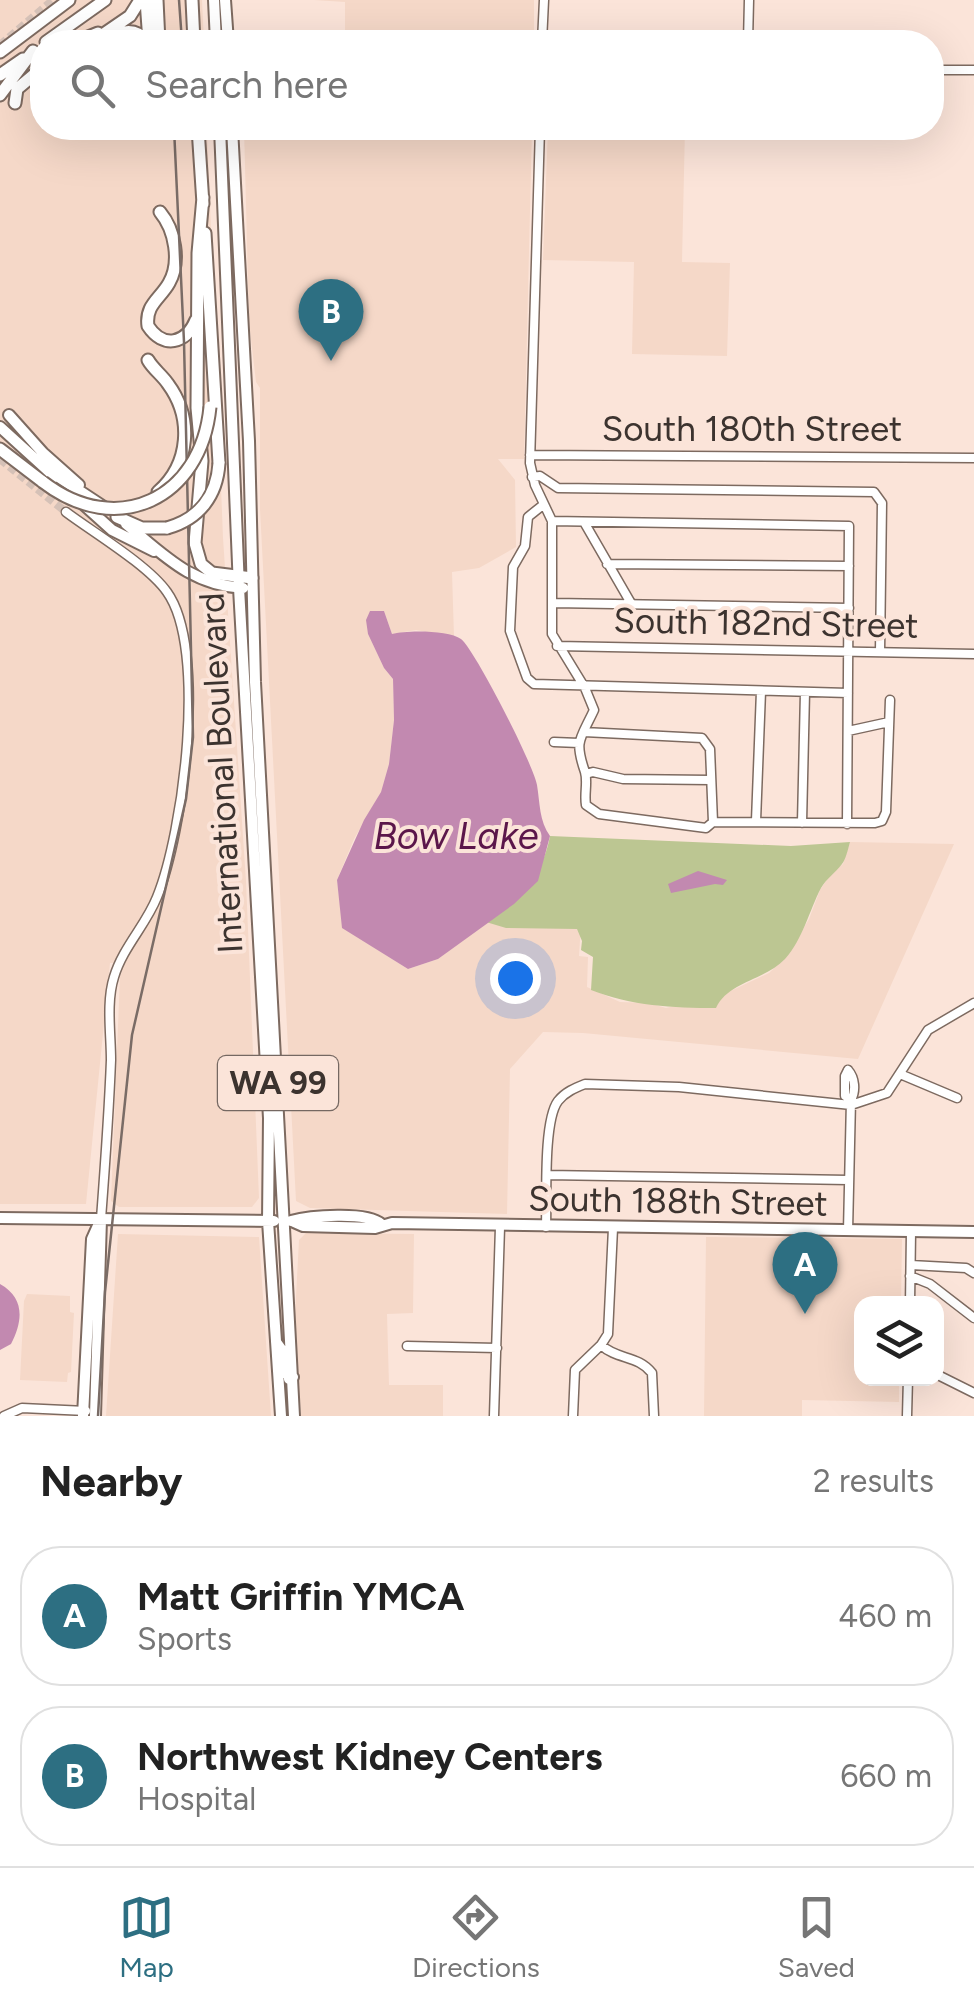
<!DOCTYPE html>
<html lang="en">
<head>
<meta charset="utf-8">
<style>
  :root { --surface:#fff; --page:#f6f6f6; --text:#222; --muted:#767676; --line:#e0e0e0; --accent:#2d6f82 }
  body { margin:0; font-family:Figtree,sans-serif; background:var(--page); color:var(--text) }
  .controls { position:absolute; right:30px; bottom:30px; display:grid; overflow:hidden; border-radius:20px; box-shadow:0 10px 40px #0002 }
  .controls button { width:90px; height:90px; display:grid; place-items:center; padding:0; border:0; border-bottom:2px solid var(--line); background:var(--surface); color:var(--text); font:50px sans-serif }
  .you { position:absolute; left:515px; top:978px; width:35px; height:35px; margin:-25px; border:8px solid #fff; border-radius:50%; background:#1a73e8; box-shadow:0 0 0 15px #1a73e833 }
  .badge { display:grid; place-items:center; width:65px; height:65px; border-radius:50%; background:var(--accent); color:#fff; font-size:32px; font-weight:700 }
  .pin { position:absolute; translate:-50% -82px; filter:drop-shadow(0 2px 5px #0008) }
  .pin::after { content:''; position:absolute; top:52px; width:35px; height:30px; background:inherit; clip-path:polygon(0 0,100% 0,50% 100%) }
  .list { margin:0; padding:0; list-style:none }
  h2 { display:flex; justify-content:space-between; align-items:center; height:130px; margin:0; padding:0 40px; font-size:42px }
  h2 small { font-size:32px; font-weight:400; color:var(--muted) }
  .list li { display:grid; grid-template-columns:65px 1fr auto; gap:30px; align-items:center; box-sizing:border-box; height:140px; margin:0 20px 20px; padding:0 20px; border:2px solid var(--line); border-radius:40px }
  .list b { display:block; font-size:38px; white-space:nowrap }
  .list p { margin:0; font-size:32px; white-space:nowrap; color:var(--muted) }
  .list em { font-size:32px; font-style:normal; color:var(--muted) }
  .icon { flex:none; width:55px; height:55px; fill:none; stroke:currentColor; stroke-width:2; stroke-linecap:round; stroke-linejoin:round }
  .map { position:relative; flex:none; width:974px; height:1416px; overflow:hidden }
  .search { position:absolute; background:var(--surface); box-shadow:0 10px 40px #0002; left:30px; right:30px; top:30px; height:110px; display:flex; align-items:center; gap:25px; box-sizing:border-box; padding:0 35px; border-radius:40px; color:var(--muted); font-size:38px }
  .sheet { height:450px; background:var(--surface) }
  nav { display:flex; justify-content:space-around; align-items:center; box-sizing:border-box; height:140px; border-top:2px solid var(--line); background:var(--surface); font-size:28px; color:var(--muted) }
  nav a { display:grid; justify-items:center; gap:5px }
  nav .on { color:var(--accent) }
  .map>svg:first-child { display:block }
</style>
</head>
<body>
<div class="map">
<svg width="974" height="1416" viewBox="0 0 974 1416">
  <rect width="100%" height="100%" fill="#fbe4d9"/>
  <!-- built -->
  <path fill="#f5d8c8" d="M0 0H202L204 42H42V128H207L223 538 246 881 259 1198 252 1207H119L111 1201 120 977 125 962 110 963 86 1204H0Z
    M314 0H534V42H345V2Z
    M244 128H532L524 459H498L515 480 516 547 479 568 452 572 454 637 416 630 392 634 384 611 368 634 384 668 393 679 394 720 389 764 381 792 354 839 337 880 343 928 408 969 438 959 486 922 581 925 579 956 588 957 587 987 620 1002 649 1003 666 1008 722 995 769 973 787 956 809 919 820 890 832 872 843 864 850 842 954 844 858 1059 583 1033 543 1032 510 1069 507 1214 310 1208 296 1201 260 509V388L256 382 249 322Z
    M548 128H685L682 262 730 263 727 356 632 354 634 262 543 260Z
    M306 1233 414 1234 413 1313 387 1314 389 1385H443V1416H301L295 1316 299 1240Z
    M118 1234 259 1237 271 1416H106Z
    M706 1237 902 1239 901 1303 862 1304V1378L899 1379V1402L802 1400V1416H704Z
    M27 1294 70 1296V1312L74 1313 71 1372 68 1373 67 1382 20 1380 24 1301Z"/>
  <!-- green -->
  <path fill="#bcc692" d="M550 836 791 846 850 842C848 849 846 859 842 864 835 873 827 878 821 888 809 911 803 939 785 959 764 981 729 981 716 1008 673 1008 631 1006 591 990L593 957 581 950 582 941 577 929 506 928 486 922C518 901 543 875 550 836Z"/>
  <!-- water -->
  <path fill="#c289b0" d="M370 611H384L392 634C406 630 449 630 461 639 475 650 534 766 537 785 540 803 539 821 550 836L538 881 514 904 438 959 408 969 342 928 337 880 364 820 381 792 389 764 394 720 393 679 384 668 368 634 366 620Z
    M698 871 727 880 723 885 715 884 671 893 668 884Z
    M0 1284C25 1298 23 1321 11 1344L0 1350Z"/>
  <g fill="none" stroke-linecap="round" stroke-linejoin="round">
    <!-- minor-tunnel -->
    <path stroke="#d5c1b7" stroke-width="8" stroke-dasharray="8 4" stroke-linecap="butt" d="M0 45 53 0
      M0 459 66 512"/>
    <defs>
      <path id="minor" d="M542 42 544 0
        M748 42 749 0
        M932 70H974
        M540 128 530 463 535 485 552 521V634L585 688 594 710C580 740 574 740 585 772 588 782 584 794 586 805L599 814 706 828 713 822 875 823 882 821 886 812 890 700
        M530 455 974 458
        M532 477 540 476 558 488 874 492 882 503 880 652
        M543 505 528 517 525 546 513 567 510 631 527 678 534 684 848 693
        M66 512C94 533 148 565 167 592 208 649 183 834 157 897 146 925 123 947 114 977 106 1002 111 1034 111 1060 109 1113 105 1166 101 1219
        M552 521 849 526 847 824
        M584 522 632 605
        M607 564 849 566
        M554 603 849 608
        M557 646 974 654
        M848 731 889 722
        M584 732 702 738 710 749 713 822
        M554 742 579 743
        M586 774 593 772 623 779 710 780
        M756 821 761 691
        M802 823 805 692
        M848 1070 845 1076V1096L851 1100
        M900 1074 957 1098
        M547 1175 848 1180
        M546 1227C547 1199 543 1121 558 1101 565 1092 575 1088 585 1084L679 1087 851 1105 887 1093 928 1030 974 1003
        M848 1231 851 1100C856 1091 855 1078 848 1070
        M911 1265 966 1268 974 1273
        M910 1276 930 1284 974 1318
        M910 1304 911 1232
        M601 1345C617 1360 638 1355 652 1373L654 1416
        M407 1346 497 1348
        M936 1374 974 1393
        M4 1416 22 1408 86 1411
        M494 1416 500 1227
        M573 1416 575 1370 601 1345 608 1334 613 1228
        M907 1416 908 1378"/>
      <path id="major" d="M214 0 216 42
        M225 0 228 42
        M220 128 239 588 269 1118 268 1221 281 1416
        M232 128 249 441 255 682 294 1416
        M9 415 43 453 79 485
        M0 427 55 477
        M51 472 104 507
        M82 503 112 530 154 551
        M126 524C164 555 191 585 243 588
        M0 1218 274 1221
        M291 1221C309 1216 367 1211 381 1224
        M294 1222 303 1226 375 1228 392 1223 974 1232
        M276 1342 284 1353 285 1373 293 1377 289 1379
        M83 1416 92 1239 101 1219
        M95 1416 101 1219"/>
      <path id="highway" d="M146 0 149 42
        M157 0 159 42
        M192 0 194 42
        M46 42 105 0
        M76 42 98 33
        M92 42 130 16 140 0
        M110 42C121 28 136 28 148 42
        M0 52 69 0
        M0 75 23 59
        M0 95 33 51
        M15 103 17 89 42 68
        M198 128 203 204
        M203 197 198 253 197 408 202 461 195 543 201 564 212 573 252 578
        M160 212C175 230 181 262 169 283 160 299 145 305 148 326 163 349 186 344 196 320
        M205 233 219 463
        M148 360C153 369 162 375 168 384 193 418 190 464 158 492
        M0 449 43 482
        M117 517 142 528H167"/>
    </defs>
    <!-- minor casing -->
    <use href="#minor" stroke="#7d6a60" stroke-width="11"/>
    <!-- major casing -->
    <use href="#major" stroke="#7d6a60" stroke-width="14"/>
    <!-- highway casing -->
    <use href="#highway" stroke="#7d6a60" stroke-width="15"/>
    <!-- minor -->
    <use href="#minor" stroke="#fff" stroke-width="8"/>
    <!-- major -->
    <use href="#major" stroke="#fff" stroke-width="10"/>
    <!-- highway -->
    <use href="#highway" stroke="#fff" stroke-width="11"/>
    <!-- tram -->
    <path stroke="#7a6c66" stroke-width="2.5" d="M179 0 182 42
      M98 1416 105 1292 132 1035 186 799 193 737 184 342 174 128"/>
    <defs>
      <path id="highway-bridge" d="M43 482C117 539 201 499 210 407
        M167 528C199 519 217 496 219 463"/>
    </defs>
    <!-- highway-bridge casing -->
    <use href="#highway-bridge" stroke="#7d6a60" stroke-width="15" stroke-linecap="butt"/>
    <!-- highway-bridge -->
    <use href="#highway-bridge" stroke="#fff" stroke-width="11"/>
  </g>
  <g text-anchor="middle" stroke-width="8" stroke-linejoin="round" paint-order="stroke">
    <!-- shield labels -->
    <rect fill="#fbe4d9" stroke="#756862" stroke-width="2.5" x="218" y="1056" width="120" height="54" rx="8"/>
    <g font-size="32" font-weight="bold" fill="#3c332f">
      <text x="278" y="1094">WA 99</text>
    </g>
    <!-- street labels -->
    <g font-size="35" fill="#3c332f" stroke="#fbe4d9">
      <text x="752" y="441">South 180th Street</text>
      <text transform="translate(766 623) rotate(1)" y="12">South 182nd Street</text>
      <text transform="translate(221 773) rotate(-93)" y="12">International Boulevard</text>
      <text transform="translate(678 1201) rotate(1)" y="12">South 188th Street</text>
    </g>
    <!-- water labels -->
    <g font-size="38" font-style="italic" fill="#5b164a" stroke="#fbe4d9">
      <text x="456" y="849">Bow Lake</text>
    </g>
  </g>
</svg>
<div class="controls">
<button><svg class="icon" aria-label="layers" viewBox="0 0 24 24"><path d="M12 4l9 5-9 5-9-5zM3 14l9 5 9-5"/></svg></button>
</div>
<div class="you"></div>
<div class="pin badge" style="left:805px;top:1314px">A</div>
<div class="pin badge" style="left:331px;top:361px">B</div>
<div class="search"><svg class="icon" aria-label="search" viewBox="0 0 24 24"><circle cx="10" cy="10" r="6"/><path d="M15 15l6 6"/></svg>Search here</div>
</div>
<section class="sheet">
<h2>Nearby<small>2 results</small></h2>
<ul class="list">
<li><span class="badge">A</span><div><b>Matt Griffin YMCA</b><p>Sports</p></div><em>460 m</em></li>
<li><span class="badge">B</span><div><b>Northwest Kidney Centers</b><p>Hospital</p></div><em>660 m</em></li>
</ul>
</section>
<nav>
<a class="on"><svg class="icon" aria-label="map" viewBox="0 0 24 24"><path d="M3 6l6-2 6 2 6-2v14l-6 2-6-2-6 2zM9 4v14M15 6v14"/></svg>Map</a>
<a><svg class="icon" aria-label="directions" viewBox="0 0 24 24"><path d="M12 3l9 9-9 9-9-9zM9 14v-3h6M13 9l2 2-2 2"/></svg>Directions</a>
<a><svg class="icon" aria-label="saved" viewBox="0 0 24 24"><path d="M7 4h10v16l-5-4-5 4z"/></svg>Saved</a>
</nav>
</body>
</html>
